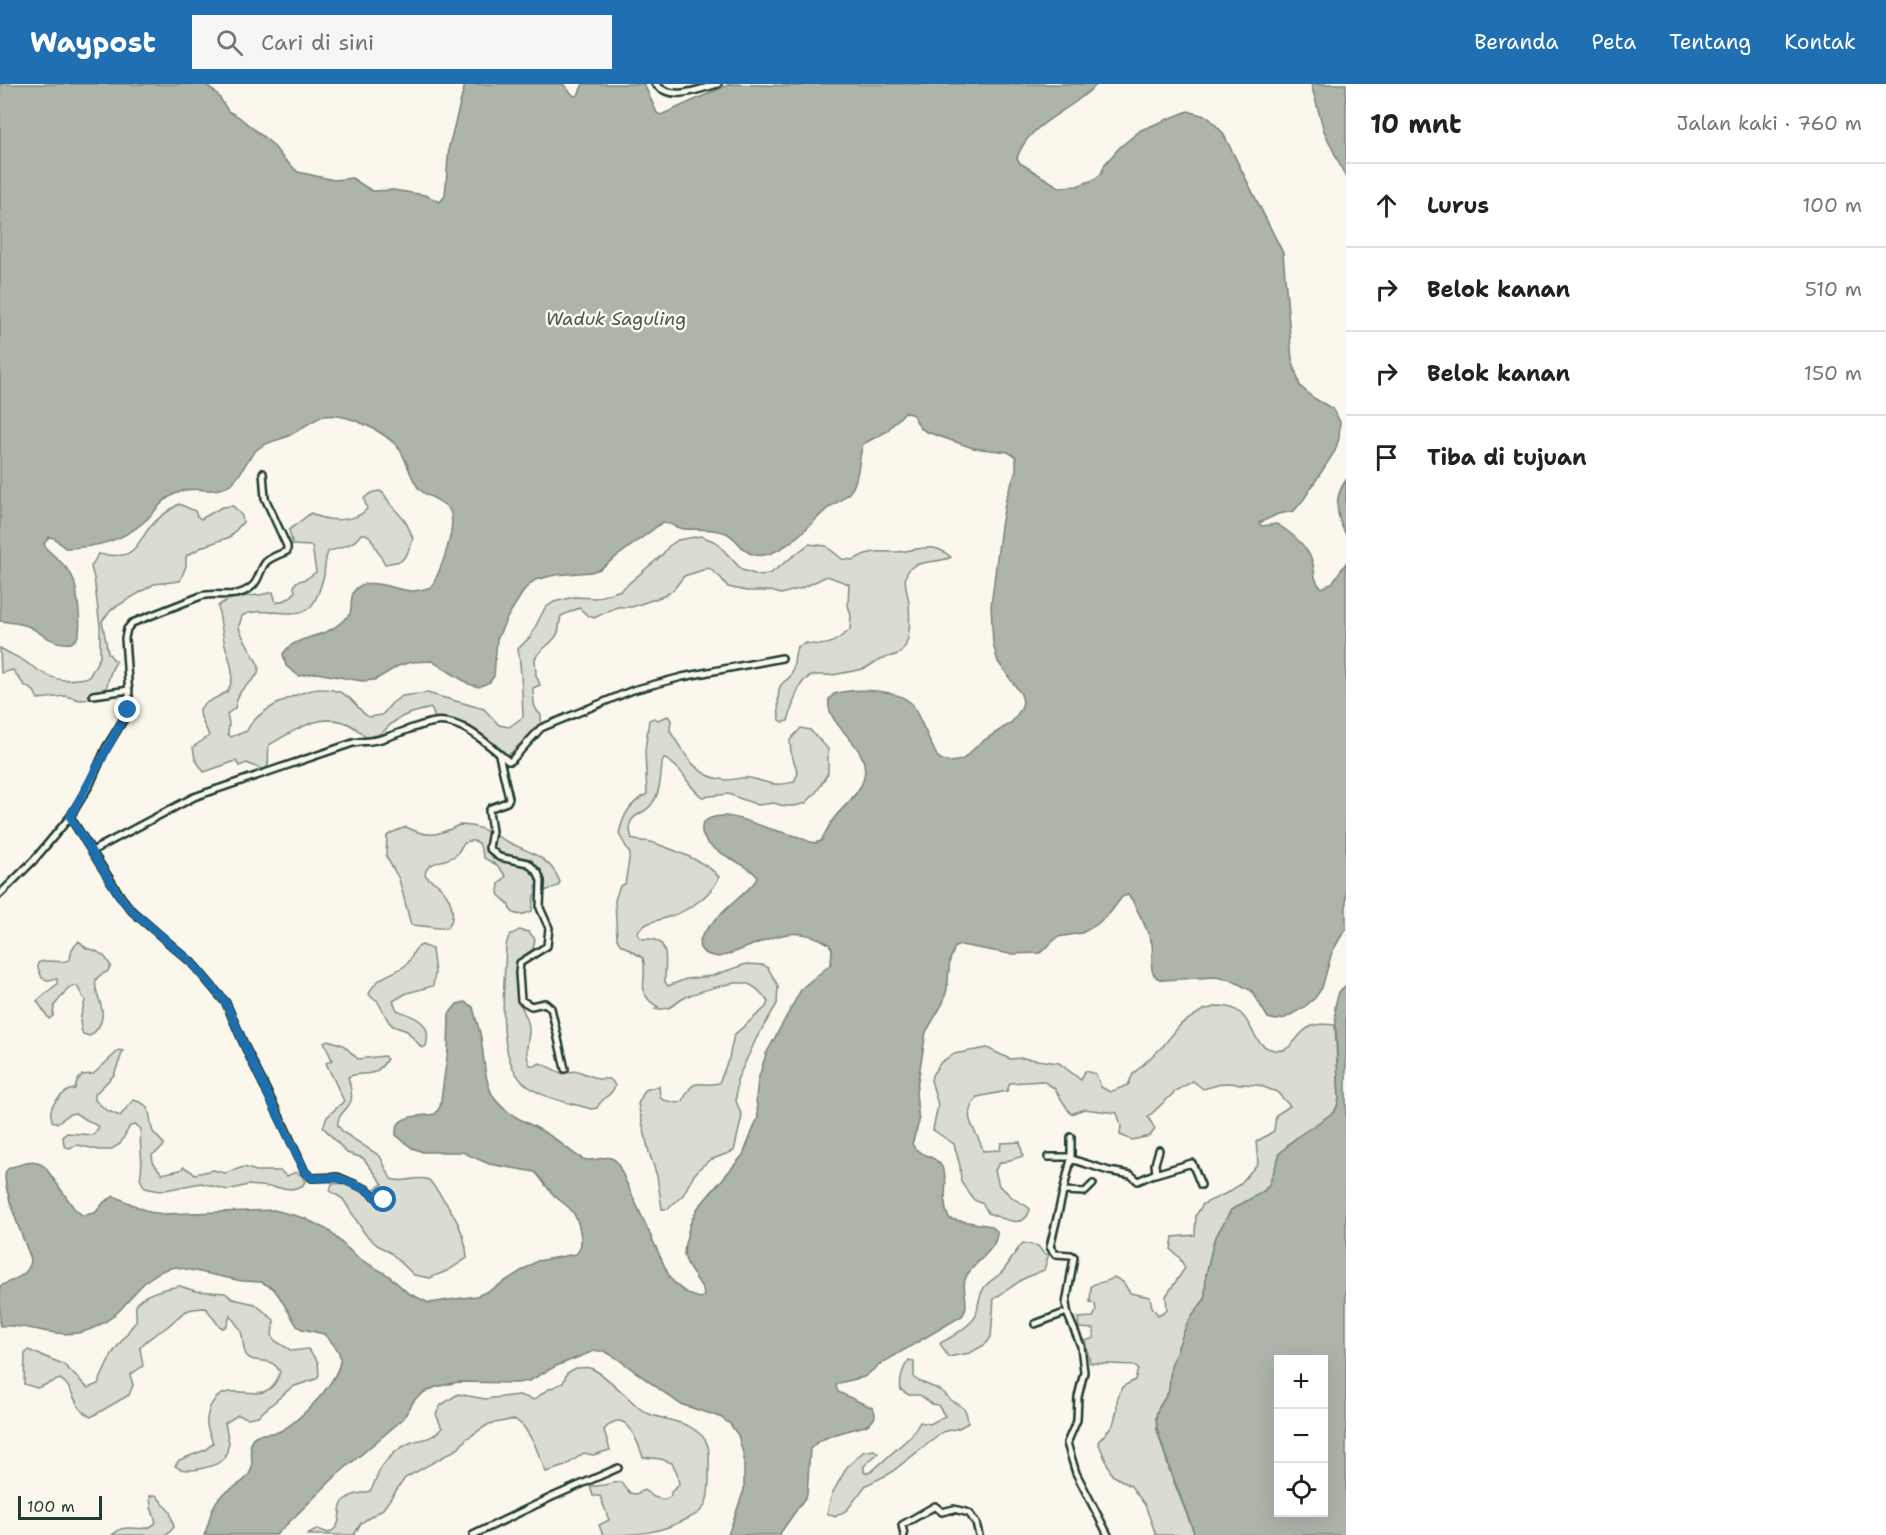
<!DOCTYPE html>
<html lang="id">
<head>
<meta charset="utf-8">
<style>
  :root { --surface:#fff; --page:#f6f6f6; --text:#202124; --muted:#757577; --line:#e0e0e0; --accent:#1f6fb2 }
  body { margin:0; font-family:"Shantell Sans",sans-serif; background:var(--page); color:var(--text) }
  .controls { position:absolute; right:18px; bottom:18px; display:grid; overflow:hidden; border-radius:0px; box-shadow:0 6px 24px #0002 }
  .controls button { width:54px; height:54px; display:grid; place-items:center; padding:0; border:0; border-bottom:2px solid var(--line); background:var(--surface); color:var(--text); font:30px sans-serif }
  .scale { position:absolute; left:18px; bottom:15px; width:84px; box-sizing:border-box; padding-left:6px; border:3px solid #1f3d34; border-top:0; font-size:16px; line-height:21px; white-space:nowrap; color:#1f3d34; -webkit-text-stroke:4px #fbf7ec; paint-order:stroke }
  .stop { position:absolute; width:18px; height:18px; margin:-14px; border:4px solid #1f6fb2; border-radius:50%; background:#fff }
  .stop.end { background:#1f6fb2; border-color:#fff; box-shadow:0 2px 6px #0008 }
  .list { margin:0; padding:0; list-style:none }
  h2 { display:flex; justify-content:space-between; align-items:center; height:78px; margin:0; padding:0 24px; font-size:26px }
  h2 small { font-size:20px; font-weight:400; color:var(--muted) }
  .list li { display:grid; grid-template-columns:39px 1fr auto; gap:18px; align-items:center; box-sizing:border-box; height:84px; padding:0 24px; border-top:2px solid var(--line) }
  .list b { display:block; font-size:22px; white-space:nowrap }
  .list em { font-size:20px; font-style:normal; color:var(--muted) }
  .icon { flex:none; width:33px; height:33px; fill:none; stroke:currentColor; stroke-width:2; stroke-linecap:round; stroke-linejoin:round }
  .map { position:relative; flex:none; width:1346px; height:1451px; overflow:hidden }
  header { display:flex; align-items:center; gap:36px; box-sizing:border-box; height:84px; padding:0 30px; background:var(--accent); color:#fff }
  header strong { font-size:28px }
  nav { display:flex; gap:33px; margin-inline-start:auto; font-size:21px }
  .search { width:420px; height:54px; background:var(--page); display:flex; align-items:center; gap:15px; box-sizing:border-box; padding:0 21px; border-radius:0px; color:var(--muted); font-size:22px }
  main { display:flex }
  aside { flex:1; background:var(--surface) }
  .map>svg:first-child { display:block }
</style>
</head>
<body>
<header>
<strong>Waypost</strong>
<div class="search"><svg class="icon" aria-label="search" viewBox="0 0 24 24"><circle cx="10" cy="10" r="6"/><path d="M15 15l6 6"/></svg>Cari di sini</div>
<nav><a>Beranda</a><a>Peta</a><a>Tentang</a><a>Kontak</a></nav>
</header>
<main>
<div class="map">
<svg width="1346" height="1451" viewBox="0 0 1346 1451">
  <rect width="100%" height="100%" fill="#fbf7ec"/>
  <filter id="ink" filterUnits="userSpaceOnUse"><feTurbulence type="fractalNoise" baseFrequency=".0167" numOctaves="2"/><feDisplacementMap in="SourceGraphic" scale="12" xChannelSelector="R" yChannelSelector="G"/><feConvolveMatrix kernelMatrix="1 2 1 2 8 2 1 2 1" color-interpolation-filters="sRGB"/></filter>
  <g filter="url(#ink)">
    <!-- green -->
    <path fill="#dbdcd1" stroke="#7d8c82" stroke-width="1.5" d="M380 407C387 411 387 417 392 422 404 436 407 437 413 455L407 470 401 477 385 480 370 453 366 450H361C354 462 339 463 328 468 325 475 325 483 324 491 322 499 318 511 314 518 302 541 262 519 242 532L239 542 240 547 259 582 258 590C246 606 240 599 235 624L227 630 229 639 228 650 231 653 247 647C253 628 303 604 322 605 329 605 340 607 345 611 355 616 359 628 369 633L382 631 392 619 402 612 427 609 484 625 499 641 509 643 523 633C522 610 522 588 518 565L530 553 545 524 554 518 574 513 596 514 621 506 662 471 669 462 678 456 701 452 716 458 742 486 761 492 771 489 809 460 826 462 842 475 854 476C868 466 879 468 895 468 908 468 922 462 934 464 941 465 946 469 951 473 940 479 922 476 912 483 899 493 909 509 909 521 910 534 911 560 900 569 895 572 885 573 879 576 873 579 869 583 863 585 853 587 841 590 831 591 820 592 810 588 802 599 794 611 792 625 788 637L783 638 779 635C779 626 776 608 781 601 783 597 789 596 791 591 795 582 794 572 797 563L806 559C827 564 833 559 850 546L851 532 848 521 849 500 827 492 802 504 781 510 771 507H747L728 503 721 494 709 484 684 492 674 505 666 511 632 523H617L594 534 587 531 579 524 561 532C558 542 561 548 553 556 547 563 539 566 535 575L536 591 540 601 533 604C534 615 532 624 541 631V639L510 670H504C482 651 465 636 435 634L431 624C421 627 407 629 398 635 383 644 387 651 365 653 335 619 300 643 269 661 266 678 276 694 247 679L239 682 236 677 204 688 195 675 193 663 209 652C206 642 199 635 200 625L204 620 227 608C237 591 230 578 225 561 222 548 220 535 218 522 233 509 256 514 273 508L276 519 290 514 295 508 294 503 296 498 306 495 316 488 312 462 293 461 289 446 311 429C325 438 355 439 367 425L364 415C369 409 372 408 380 407Z
      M179 420 195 427 197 432 201 435 222 423 233 422 242 432 243 438 230 453 204 462 186 472V482L180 497 154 500 112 525 102 537 108 569 116 578C107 591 109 600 103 614L80 616 65 612 38 615 34 607 24 601 13 586 1 589 0 564C10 570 21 574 30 581 52 596 62 599 89 593L100 573V542L94 494 91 483 98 470C133 475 131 469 150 443 158 434 169 426 179 420Z
      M668 632 671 636 670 647C684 669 696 694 726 696 734 696 741 693 749 694 758 695 767 700 776 700 782 701 788 699 794 698L798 689 791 669 790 656 801 644 810 646 828 665V689L817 707 806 719 795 722H784L774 719 758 721 728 710 702 713C684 699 687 687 664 674L662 679C661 692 660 711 651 721 641 734 624 728 632 755 638 758 644 756 651 758 669 764 707 777 719 793 713 810 688 827 671 832 659 837 644 837 637 849L640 854C646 856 650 854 655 856 671 861 664 886 665 898L668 902 686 895 712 892 746 880 764 881 768 884 778 902 777 920 757 953 737 996 736 1017 742 1032 734 1067 710 1076 701 1083 694 1091 683 1111 668 1125H662L657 1092 649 1068 638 1020 645 1006 659 1002 660 1013 663 1016 678 1019 683 1017C695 990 698 1004 719 999L729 974 734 951 766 923 768 918C762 909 754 900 743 899 733 897 693 909 684 914 671 922 671 926 655 925L658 923C633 908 649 897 643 874L620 860 617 855 615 816 620 802 625 800 630 770 619 750C623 731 630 719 647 710L645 667 649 636 654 634 658 636Z
      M459 741C479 741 489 748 506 757 529 769 549 771 560 798L558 802 534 811 532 827C524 830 516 834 510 825 509 823 509 821 508 820 501 810 496 816 499 800L506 792 497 781 484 774 479 759C475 757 469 755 465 759 461 761 459 768 456 771 446 779 426 776 425 791 429 796 432 796 437 800 449 809 459 831 447 844 435 845 423 841 411 841L399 795 386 772 387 752 391 749 406 743C428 754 437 752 459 741Z
      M519 846 529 848 535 855 533 865 517 877C518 889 517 911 521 921 524 930 530 936 529 948 528 959 524 970 530 981L535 982 540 979 563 990 567 988 578 987 598 995H609L613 998 615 1002C612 1012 601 1014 597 1024L591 1025C568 1018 541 1015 523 998 498 976 503 912 505 882 506 872 504 858 511 850 512 850 518 847 519 846Z
      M79 857 86 864 96 867 105 873 111 882 107 888C75 898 123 927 90 952L83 950C77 938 82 929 85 917L77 902H73L68 904 54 922 53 932 49 935 37 917 57 900V895L47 896 42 894 38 884V879C48 873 61 882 70 875L72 865Z
      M422 861 432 865 435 889 433 902 407 909 393 917 397 926C415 933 433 938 426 962L422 964 407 947 393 942 389 938 377 916 372 914 369 910C377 890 393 892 407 880 414 873 411 865 422 861Z
      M1219 922C1256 922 1246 961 1274 966 1296 970 1295 945 1316 941 1321 939 1329 941 1335 941L1339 1015 1337 1023 1334 1028 1288 1060 1269 1101 1264 1107 1231 1126 1214 1156 1206 1191 1205 1215 1192 1231 1170 1292 1169 1307 1158 1325 1156 1333 1157 1345 1170 1388 1195 1451H1156L1145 1421 1131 1402 1112 1391 1098 1358 1113 1341 1117 1326V1317L1122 1303 1135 1296 1138 1285 1133 1281 1090 1279 1085 1257 1094 1254V1245L1079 1244 1078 1234 1093 1233 1096 1227 1095 1220 1090 1218 1091 1202C1099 1197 1108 1199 1114 1193L1123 1198 1130 1209 1150 1213 1152 1223 1158 1231 1167 1226 1166 1212 1185 1184 1179 1173 1171 1166 1173 1153 1195 1151 1196 1131 1203 1120 1229 1108 1241 1099 1258 1079 1256 1058 1274 1047 1276 1031 1290 1022 1277 1008 1258 1001 1225 999 1203 1005 1193 997 1176 1007 1148 1033 1155 1045 1150 1052 1132 1056 1120 1051 1121 1041 1117 1029 1084 1025 1071 1030 1054 1004 1043 997 1010 999 1007 1007 977 1013C959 1036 978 1045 983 1067L1000 1066 1001 1059 1020 1058 1023 1072 1000 1079 995 1086 999 1102C1006 1106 1009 1112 1016 1116 1022 1120 1025 1120 1030 1125 1025 1147 1002 1134 988 1129L983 1120 974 1116 961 1098 960 1082 954 1060 933 1046 938 1021 931 996 932 991 941 978 954 970 987 964 1010 975 1022 974 1059 979 1081 996 1085 987 1096 990 1101 1003 1110 1008 1128 1001 1133 990 1163 962 1181 940 1203 926Z
      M328 956 343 961 358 975 384 972 387 975C374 997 363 986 348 993 350 1001 353 1010 351 1017 347 1027 336 1031 338 1042L344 1049 380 1072 391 1095C404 1100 416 1091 429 1096 447 1119 466 1144 467 1174L449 1186 430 1194 414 1191 391 1169 377 1161 365 1150 343 1115 330 1107 332 1100 345 1099 367 1109 383 1100 363 1074 347 1069 323 1043 327 1033 344 1017 326 979 332 976 324 958Z
      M119 966 123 967 114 991 95 1010V1016L106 1026 120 1032 133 1016C154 1020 148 1034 153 1048L164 1060 162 1064 152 1071 153 1078 162 1090 180 1086 184 1083 195 1090 213 1086 225 1089 244 1083 256 1087H280L287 1092 296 1088 302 1092 305 1098 302 1102 292 1105 248 1101 228 1106 201 1099 160 1107 145 1104 140 1095C145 1075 138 1063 141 1045L136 1041 130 1042 120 1060 110 1066H99L78 1061 69 1064 64 1062 63 1052 67 1049 93 1051 99 1043 75 1029 70 1030 57 1039 52 1037C52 1034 50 1031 51 1027 52 1018 66 1005 75 1005L77 997 82 991 93 990 98 986Z
      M1023 1159 1038 1162 1044 1170H1049L1044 1186 1023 1195 994 1215 991 1253 986 1260 970 1269 948 1273 940 1259C949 1255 973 1240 976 1231 979 1221 978 1213 984 1204 988 1197 995 1195 1001 1189 1010 1180 1014 1168 1023 1159Z
      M180 1202 195 1207 225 1209 233 1215 255 1220 274 1236 272 1251 274 1256 292 1267 308 1265 318 1278 319 1291 316 1295 292 1303 258 1332 248 1334 238 1331 225 1339 229 1359 225 1374C216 1383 186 1391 175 1382L179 1376 205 1366 213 1359C211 1353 208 1347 207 1341 206 1335 208 1329 210 1323 227 1287 267 1332 280 1288 271 1270 256 1282 247 1272 242 1266 244 1255 241 1248 239 1242 234 1237 230 1232L227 1241 223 1244 219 1242 206 1224C182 1224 183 1230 167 1243 158 1250 147 1253 140 1264L143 1282 130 1291 133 1301 129 1311 91 1333C72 1324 75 1303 60 1295L37 1304 24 1300 25 1270 28 1266 63 1280 88 1304 98 1300 112 1270 136 1237C137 1232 135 1227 136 1222 140 1209 168 1204 180 1202Z
      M909 1276 914 1278V1294C922 1300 932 1301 941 1307 946 1309 947 1314 952 1317 964 1323 967 1325 968 1339L959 1344 943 1348 889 1390 866 1401 847 1426 835 1433 827 1429 832 1410 847 1383 863 1368 874 1366 878 1369 864 1382V1388L866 1389 871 1388 911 1352 920 1338 930 1340 945 1332 938 1321 932 1320 920 1311H909L901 1306C899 1297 903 1283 909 1276Z
      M576 1284C580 1284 587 1283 590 1284 603 1288 627 1313 639 1324 656 1338 681 1332 701 1351 711 1360 709 1372 709 1385 709 1396 710 1411 705 1421 702 1428 694 1432 687 1435 657 1450 637 1451 603 1451L599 1441 609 1436 600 1412H593L590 1402C602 1403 610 1399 621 1398L630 1409 636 1410 644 1406 654 1413 664 1416 671 1412V1408L679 1401 677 1389 672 1379 661 1375 643 1373C637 1357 626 1320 604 1346L610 1366 593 1371 584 1369 565 1382 546 1388 534 1359 524 1343 516 1336H511L489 1340 466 1355 459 1364 405 1394 383 1425 361 1439 354 1451H307L318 1445 328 1449C347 1441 334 1423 346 1415 353 1409 362 1410 370 1407 375 1400 376 1393 380 1386 384 1378 396 1366 404 1362 420 1352 428 1360 442 1344L436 1330 441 1321 458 1310 485 1315 519 1311 534 1316 547 1306 563 1299 567 1289Z
      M156 1411 170 1428 174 1443 167 1451H112C112 1451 120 1445 121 1445 133 1441 147 1450 156 1438L151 1423 150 1412Z"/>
    <!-- water -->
    <path fill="#adb4aa" stroke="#74847b" stroke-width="1.5" fill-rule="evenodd" d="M0 0H206L218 11 228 27 239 33 272 60 283 74 298 88 334 96 352 94 372 107 393 106 425 111 440 118 445 112 449 62 465 0H563L574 12 578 11 583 0H644L657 29 661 31 730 0 800 2 807 0H1098C1089 7 1080 15 1071 21 1051 35 1025 48 1017 74L1020 79 1059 103 1077 102 1093 96 1101 90 1105 80 1120 63 1141 46 1188 27 1208 33 1223 49 1283 169 1292 275 1300 302 1312 313 1333 325 1340 338 1339 354 1335 367 1304 415 1294 427 1278 430 1259 439 1262 442 1277 440 1280 442C1291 449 1305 461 1311 474 1316 484 1312 497 1322 504L1332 499 1346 479V844L1332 868 1322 904 1315 914 1303 924 1285 934 1276 936 1268 934 1252 907 1231 896 1215 893 1164 896C1159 895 1155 894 1153 889 1149 880 1154 869 1152 860 1148 845 1139 830 1132 816L1128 811 1122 813 1110 829 1096 841 1082 849 1058 853 1040 869 1010 870 961 861 955 863 950 876 947 905 943 919 926 948 916 1009 919 1038 912 1060C919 1073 935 1070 942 1083 951 1099 939 1119 950 1135L991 1142 997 1147C998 1165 976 1177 967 1191 959 1204 972 1219 962 1232L882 1279 864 1293 839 1299 836 1302 838 1308 873 1324C878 1333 873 1338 865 1342 848 1347 822 1351 810 1365L807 1411 779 1451H728L744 1406V1373L738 1351 730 1340 720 1333 680 1320 615 1273 604 1267H594L556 1282 529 1297 517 1299 458 1298 436 1303 425 1308 415 1315 403 1335 337 1391 276 1451H204C210 1439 210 1423 220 1413 229 1404 246 1400 251 1386 255 1377 247 1363 252 1355 257 1347 271 1351 278 1348 297 1341 344 1293 340 1272 338 1263 329 1256 324 1250L302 1245 297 1242 279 1212 273 1204 261 1198 242 1197 176 1183C148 1187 136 1209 119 1227 110 1236 95 1244 83 1248 56 1255 27 1239 0 1242V1202C12 1196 31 1191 31 1175 25 1159 0 1100 6 1087 9 1083 14 1082 19 1081 29 1078 36 1076 45 1083L74 1124 82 1131 95 1129 104 1118 114 1112 149 1128 164 1130 274 1126 304 1134 328 1146 358 1174 388 1191 408 1209 429 1219 476 1212 491 1206 537 1177 576 1170C586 1162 579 1135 571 1126 566 1120 558 1116 553 1110 546 1103 542 1095 535 1088L489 1080 462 1068H423L412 1064 396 1051C394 1029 421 1033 435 1030L440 1023 448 966 449 930 457 920 465 918 473 923C475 933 479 943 481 954 484 972 484 996 493 1012 505 1032 531 1039 549 1051 561 1058 571 1069 583 1075 596 1080 607 1067 617 1078L670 1194C678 1204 687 1211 700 1214L704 1212 703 1205 689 1184 684 1172 685 1160 690 1140 697 1125 743 1071 758 1033 756 1015 758 996 766 970 802 904 831 880 832 865 829 860C789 834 759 863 719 873 659 865 755 809 757 793 749 777 693 767 703 739 720 723 752 739 771 745 780 748 790 750 799 753 807 756 812 761 821 757 825 749 829 741 835 733 844 722 858 711 863 697 875 661 824 644 829 615L834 610C855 604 898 604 913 621L937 672 942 676 951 678 962 676 980 659 1012 638 1021 625 1023 618 1021 610 998 578 993 560 991 522 1001 442 1006 415 1016 387V373L1008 368 973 364 927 348 920 344 913 331 905 328 886 348 863 360C858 375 860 392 852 405 847 414 835 419 827 425 810 440 780 476 755 471 742 469 738 454 726 449 713 444 699 446 685 445 677 445 671 439 663 438L600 485 591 488 555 491 535 496 525 505 508 532 497 555 494 592 490 598 479 603 469 600 432 577 411 578 398 582 375 596 362 597 316 589 299 592 286 582 283 570C293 554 315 554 330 546 338 542 344 536 350 530 352 523 350 514 354 507 365 490 396 507 412 507 419 507 425 505 431 503 440 490 461 435 447 423 440 416 428 413 420 406 410 395 408 378 400 366 387 348 346 328 324 332 313 335 302 345 292 350 282 356 268 357 259 364 245 374 242 394 228 402 210 412 194 398 171 412 160 418 154 429 145 437 123 457 94 464 65 464L54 454 49 453 44 460 46 464C54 473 66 480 72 492 77 501 81 538 79 548 78 554 76 556 71 559 54 561 44 551 30 543 21 539 9 538 0 537Z
      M1311 0H1346V94L1324 47Z
      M1346 396V451C1336 432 1333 414 1346 396Z
      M1346 901V1451H1195L1171 1388 1157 1345 1156 1333 1158 1325 1169 1307 1171 1282 1187 1239 1205 1215 1206 1191 1214 1156 1231 1126 1264 1107 1269 1101 1280 1069 1297 1053 1334 1028 1337 1023 1339 1015 1335 922 1339 908ZM1278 1276H1324V1428H1278Z"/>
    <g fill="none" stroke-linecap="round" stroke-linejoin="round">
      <defs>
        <path id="minor" d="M655 0C673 18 698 5 718 0
          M93 611 129 606
          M499 671 509 714 507 718 491 724 489 727 492 747 489 764 499 773 528 779 538 789 541 797 540 824 549 844 547 862 520 879 519 889 521 916 531 922 545 919 551 924 565 985
          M70 733 121 813 132 827 192 879 226 919 247 967 285 1044 305 1088 312 1094 338 1093 366 1105 377 1114 384 1116
          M92 767 194 713 353 659C362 657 371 658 381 655 399 650 416 641 435 638 461 634 489 661 508 677H511L541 644 633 606 682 593 782 574
          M0 810 34 776 70 733 90 700 106 664 127 630 129 612 125 554 127 545 132 539 201 512C215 508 230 514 243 508 261 500 257 489 266 478 271 473 281 470 287 467V462L265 414 263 389
          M1071 1053V1075L1050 1163 1055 1170 1071 1171 1074 1173 1066 1220 1068 1231 1081 1262 1084 1288 1078 1313 1077 1336 1067 1359 1076 1389 1108 1451
          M1048 1073H1071
          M1071 1075 1109 1087 1131 1091 1138 1097 1156 1089 1155 1080 1159 1066
          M1155 1090 1192 1079 1201 1101
          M1064 1107 1085 1108 1093 1100
          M1035 1240 1067 1228
          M473 1451 552 1413 618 1384
          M904 1451 902 1441 935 1422 942 1428 954 1425 969 1429 976 1439 979 1451"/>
      </defs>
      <!-- minor casing -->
      <use href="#minor" stroke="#1f3d34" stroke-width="10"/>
      <!-- minor -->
      <use href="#minor" stroke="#fbf7ec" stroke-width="5"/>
    </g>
  </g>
  <g fill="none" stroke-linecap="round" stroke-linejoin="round" filter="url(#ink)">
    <!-- route -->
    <path stroke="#1f6fb2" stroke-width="8" d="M128 626 70 733 120 813 132 827 192 879 226 919 247 967 305 1088 312 1094H338L366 1105 377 1114 384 1116"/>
  </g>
  <g text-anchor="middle" stroke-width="5" stroke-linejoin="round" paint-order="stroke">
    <!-- water labels -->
    <g font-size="18" font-style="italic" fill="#425b52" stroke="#fbf7ec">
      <text x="616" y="241">Waduk Saguling</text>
    </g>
  </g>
</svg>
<div class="controls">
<button>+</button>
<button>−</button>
<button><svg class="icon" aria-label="locate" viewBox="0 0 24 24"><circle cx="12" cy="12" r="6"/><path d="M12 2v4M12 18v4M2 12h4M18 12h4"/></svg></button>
</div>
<div class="scale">100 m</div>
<div class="stop" style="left:384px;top:1116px"></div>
<div class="stop end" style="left:128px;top:626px"></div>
</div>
<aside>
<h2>10 mnt<small>Jalan kaki · 760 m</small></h2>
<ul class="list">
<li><svg class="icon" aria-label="ahead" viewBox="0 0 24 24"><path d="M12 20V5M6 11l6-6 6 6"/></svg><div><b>Lurus</b></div><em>100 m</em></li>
<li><svg class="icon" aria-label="right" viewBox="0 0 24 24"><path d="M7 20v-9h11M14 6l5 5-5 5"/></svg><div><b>Belok kanan</b></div><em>510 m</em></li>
<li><svg class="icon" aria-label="right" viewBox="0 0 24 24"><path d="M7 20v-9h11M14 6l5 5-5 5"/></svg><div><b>Belok kanan</b></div><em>150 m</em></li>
<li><svg class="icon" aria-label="arrive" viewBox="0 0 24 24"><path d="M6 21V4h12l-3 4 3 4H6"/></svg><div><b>Tiba di tujuan</b></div></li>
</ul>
</aside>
</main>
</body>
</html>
